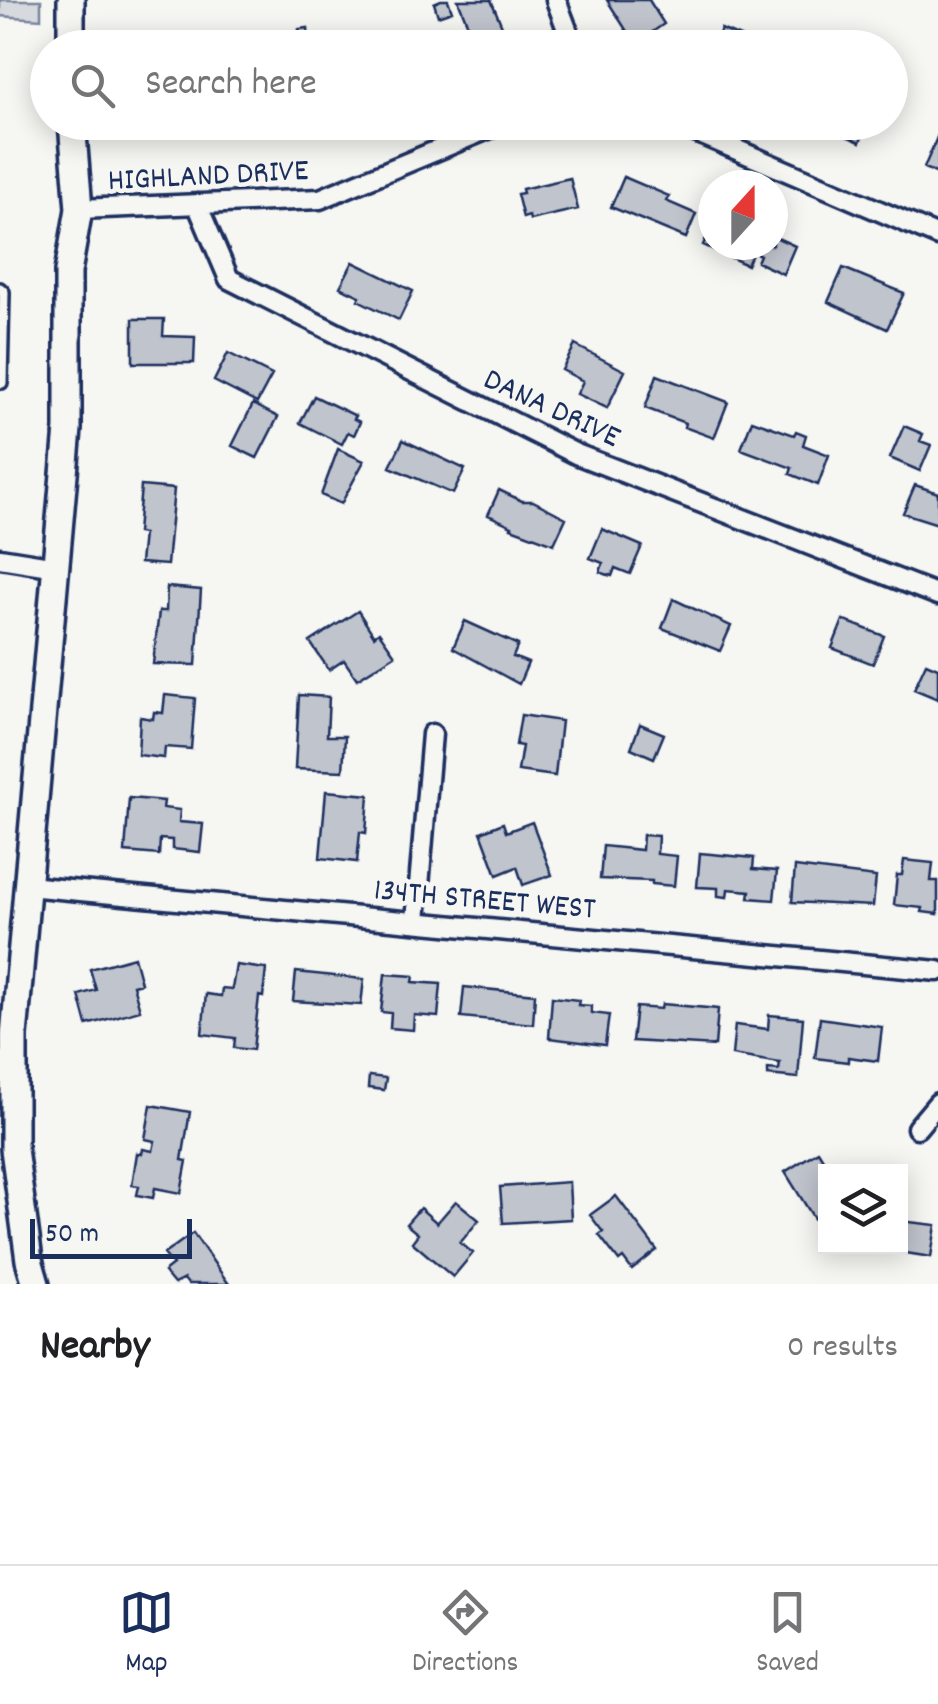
<!DOCTYPE html>
<html lang="en">
<head>
<meta charset="utf-8">
<style>
  :root { --surface:#fff; --page:#f6f6f6; --text:#202124; --muted:#757577; --line:#e0e0e0; --accent:#1b2f5e }
  body { margin:0; font-family:Dekko,sans-serif; background:var(--page); color:var(--text) }
  .controls { position:absolute; right:30px; bottom:30px; display:grid; overflow:hidden; border-radius:0px; box-shadow:0 5px 25px #0003 }
  .controls button { width:90px; height:90px; display:grid; place-items:center; padding:0; border:0; border-bottom:2px solid var(--line); background:var(--surface); color:var(--text); font:50px sans-serif }
  .compass { position:absolute; left:698px; top:170px; width:90px; height:90px; border-radius:50%; background:var(--surface); box-shadow:0 5px 25px #0003; rotate:21deg }
  .scale { position:absolute; left:30px; bottom:25px; width:162px; box-sizing:border-box; padding-left:10px; border:5px solid #1b2f5e; border-top:0; font-size:28px; line-height:35px; white-space:nowrap; color:#1b2f5e; -webkit-text-stroke:8px #f6f6f2; paint-order:stroke }
  .list { margin:0; padding:0; list-style:none }
  h2 { display:flex; justify-content:space-between; align-items:center; height:130px; margin:0; padding:0 40px; font-size:42px }
  h2 small { font-size:32px; font-weight:400; color:var(--muted) }
  .icon { flex:none; width:55px; height:55px; fill:none; stroke:currentColor; stroke-width:2; stroke-linecap:round; stroke-linejoin:round }
  .map { position:relative; flex:none; width:938px; height:1284px; overflow:hidden }
  .search { position:absolute; background:var(--surface); box-shadow:0 5px 25px #0003; left:30px; right:30px; top:30px; height:110px; display:flex; align-items:center; gap:25px; box-sizing:border-box; padding:0 35px; border-radius:55px; color:var(--muted); font-size:38px }
  .sheet { height:280px; background:var(--surface) }
  nav { display:flex; justify-content:space-around; align-items:center; box-sizing:border-box; height:140px; border-top:2px solid var(--line); background:var(--surface); font-size:28px; color:var(--muted) }
  nav a { display:grid; justify-items:center; gap:5px }
  nav .on { color:var(--accent) }
  .map>svg:first-child { display:block }
</style>
</head>
<body>
<div class="map">
<svg width="938" height="1284" viewBox="0 0 938 1284">
  <rect width="100%" height="100%" fill="#f6f6f2"/>
  <filter id="ink" filterUnits="userSpaceOnUse"><feTurbulence type="fractalNoise" baseFrequency=".01" numOctaves="2"/><feDisplacementMap in="SourceGraphic" scale="20" xChannelSelector="R" yChannelSelector="G"/><feConvolveMatrix kernelMatrix="1 2 1 2 8 2 1 2 1" color-interpolation-filters="sRGB"/></filter>
  <g filter="url(#ink)">
    <!-- green -->
    <path fill="#d6d9dd" stroke="#78849e" stroke-width="2.5" d="M0 0H41V19L0 16Z"/>
    <!-- building -->
    <path fill="#c0c4cd" stroke="#1b2f5e" stroke-width="2.5" d="M441 0H448L452 11 438 16 434 3Z
      M458 0H491L507 38 477 48Z
      M607 0H649L664 24 635 44Z
      M308 28 309 47 296 48 294 34H299V29Z
      M721 29 766 48H713Z
      M815 122H868L860 142Z
      M938 135V174L924 168Z
      M624 177 669 196 666 201 696 214 686 238 611 207Z
      M570 178 578 209 530 220 529 216 523 218 517 194 523 193 522 189Z
      M713 223V245H773V236L795 246 783 274 757 262 760 255 753 252 747 265 703 245Z
      M353 262 413 291 399 320 358 300 360 296 340 287Z
      M843 268 904 293 887 329 828 302Z
      M133 319H164L163 336 195 337 194 363H133Z
      M575 345 625 371 607 408 577 394 583 381 562 370Z
      M228 353 272 375 257 403 214 381Z
      M657 375 728 402 714 438 684 427 685 423 645 408Z
      M314 396 356 416 354 419 360 422 354 435 348 432 342 444 300 423Z
      M253 404 278 417 257 458 232 446Z
      M752 420 794 435 796 431 806 435 803 445 829 455 818 485 790 474 792 468 741 449Z
      M904 426 923 434 920 441 931 445 920 471 890 458Z
      M403 440 465 469 453 494 390 467Z
      M338 449 364 461 341 504 321 495Z
      M915 485 938 493V524L903 513Z
      M141 486 174 489 167 565 140 563 143 534 137 533Z
      M499 490 522 501H533L566 518 554 544 511 528 512 526 488 515Z
      M602 529 642 546 630 574 615 568 612 576 608 575 600 572 603 563 590 558Z
      M167 587 201 590 196 665 153 664 159 611H166Z
      M673 599 731 626 720 651 662 628Z
      M358 611 374 636 379 632 395 655 357 679 344 660 329 670 310 642Z
      M843 620 884 636 873 664 832 648Z
      M465 621 518 645 513 657 528 663 519 684 453 648Z
      M926 663 938 668V699L914 689Z
      M165 695 195 698 191 749 165 747 164 758 138 755 140 717 153 719 154 712 163 713Z
      M299 695 329 697 327 736H345L343 771 295 769Z
      M521 715 561 721 555 776 518 771 522 746 516 745Z
      M640 724 664 734 654 758 631 748Z
      M326 791 369 795 366 833 360 832 357 862 320 858Z
      M129 798 164 801 163 808 180 810 179 822 203 824 200 852 172 849V840L160 839 159 855 125 852Z
      M532 822 552 875 523 885 517 867 497 875 481 832 503 823 506 832Z
      M643 835 658 836 657 854 677 856 674 886 652 884V881L600 879 603 846 642 850Z
      M700 853 754 858 753 869 777 871 774 900 749 898 750 891 728 889 727 897 718 896V888L697 887Z
      M904 860 933 863 931 881H938V914L922 912 923 908 894 905 897 875H902Z
      M795 867 876 877 873 906 792 902Z
      M134 957 141 983 133 985 140 1010 87 1025 79 995 96 990 90 969Z
      M236 965 266 969 263 997 259 996 253 1050 234 1048 235 1038 202 1034 206 994 221 996 222 988 232 989Z
      M296 972 364 979 361 1005 293 1001Z
      M385 974 414 976 413 982 441 984 438 1017 414 1015 413 1030 390 1028 391 1013 381 1012Z
      M464 987 535 994 533 1024 461 1017Z
      M552 997 579 1000 578 1005 591 1006V1013L609 1015 605 1045 549 1038Z
      M662 1004 718 1009 715 1046 632 1041 636 1007 661 1009Z
      M769 1015 803 1018 798 1078 768 1075V1069L779 1070 780 1063 732 1055 735 1025 768 1029Z
      M820 1018 882 1027 878 1061 848 1057V1062L815 1058Z
      M369 1076 386 1078 384 1090 368 1088Z
      M151 1105 190 1112 182 1160 187 1161 181 1193 155 1188 153 1198 137 1195 139 1186 132 1185 137 1153 142 1154 143 1149 153 1151 155 1141 145 1139Z
      M818 1151 831 1172H826V1220L818 1225 785 1172Z
      M569 1182 571 1219 503 1223 500 1187Z
      M616 1196 657 1250 632 1270 623 1258 619 1261 599 1235 603 1232 590 1215Z
      M456 1201 479 1220 460 1243 473 1253 453 1277 412 1242 418 1234 406 1224 420 1208 437 1223Z
      M900 1221 936 1225 931 1257 868 1247 900 1246Z
      M193 1233 226 1280 229 1284H188L184 1279 174 1284 164 1272 173 1265 164 1254Z"/>
    <g fill="none" stroke-linecap="round" stroke-linejoin="round">
      <defs>
        <path id="lane" d="M0 288 4 292 2 383"/>
        <path id="street" d="M556 0 574 48
          M672 122 938 236
          M197 204 229 279 576 454 938 595
          M79 209 320 199 505 122
          M0 558 56 567
          M27 886 938 971
          M416 921 432 734
          M917 1128 938 1103"/>
        <path id="secondary" d="M71 0V48
          M36 1284 29 1260 14 1149V1036L68 429V272L79 209 72 122"/>
      </defs>
      <!-- lane casing -->
      <use href="#lane" stroke="#1b2f5e" stroke-width="16"/>
      <!-- street casing -->
      <use href="#street" stroke="#1b2f5e" stroke-width="25"/>
      <!-- secondary casing -->
      <use href="#secondary" stroke="#1b2f5e" stroke-width="32"/>
      <!-- lane -->
      <use href="#lane" stroke="#f6f6f2" stroke-width="9"/>
      <!-- street -->
      <use href="#street" stroke="#f6f6f2" stroke-width="18"/>
      <!-- secondary -->
      <use href="#secondary" stroke="#f6f6f2" stroke-width="25"/>
    </g>
  </g>
  <g text-anchor="middle" stroke-width="9" stroke-linejoin="round" paint-order="stroke">
    <!-- street labels -->
    <g font-size="32" fill="#1b2f5e" stroke="#f6f6f2">
      <text transform="translate(208 173) rotate(-3)" y="11">HIGHLAND DRIVE</text>
      <text transform="translate(553 406) rotate(25)" y="11">DANA DRIVE</text>
      <text transform="translate(485 897) rotate(5)" y="11">134TH STREET WEST</text>
    </g>
  </g>
</svg>
<div class="controls">
<button><svg class="icon" aria-label="layers" viewBox="0 0 24 24"><path d="M12 4l9 5-9 5-9-5zM3 14l9 5 9-5"/></svg></button>
</div>
<svg class="compass" viewBox="-18 -18 36 36"><path d="M0-13l5 13h-10z" fill="#e53935"/><path d="M0 13l5-13h-10z" fill="#757577"/></svg>
<div class="scale">50 m</div>
<div class="search"><svg class="icon" aria-label="search" viewBox="0 0 24 24"><circle cx="10" cy="10" r="6"/><path d="M15 15l6 6"/></svg>Search here</div>
</div>
<section class="sheet">
<h2>Nearby<small>0 results</small></h2>
<ul class="list">
</ul>
</section>
<nav>
<a class="on"><svg class="icon" aria-label="map" viewBox="0 0 24 24"><path d="M3 6l6-2 6 2 6-2v14l-6 2-6-2-6 2zM9 4v14M15 6v14"/></svg>Map</a>
<a><svg class="icon" aria-label="directions" viewBox="0 0 24 24"><path d="M12 3l9 9-9 9-9-9zM9 14v-3h6M13 9l2 2-2 2"/></svg>Directions</a>
<a><svg class="icon" aria-label="saved" viewBox="0 0 24 24"><path d="M7 4h10v16l-5-4-5 4z"/></svg>Saved</a>
</nav>
</body>
</html>
